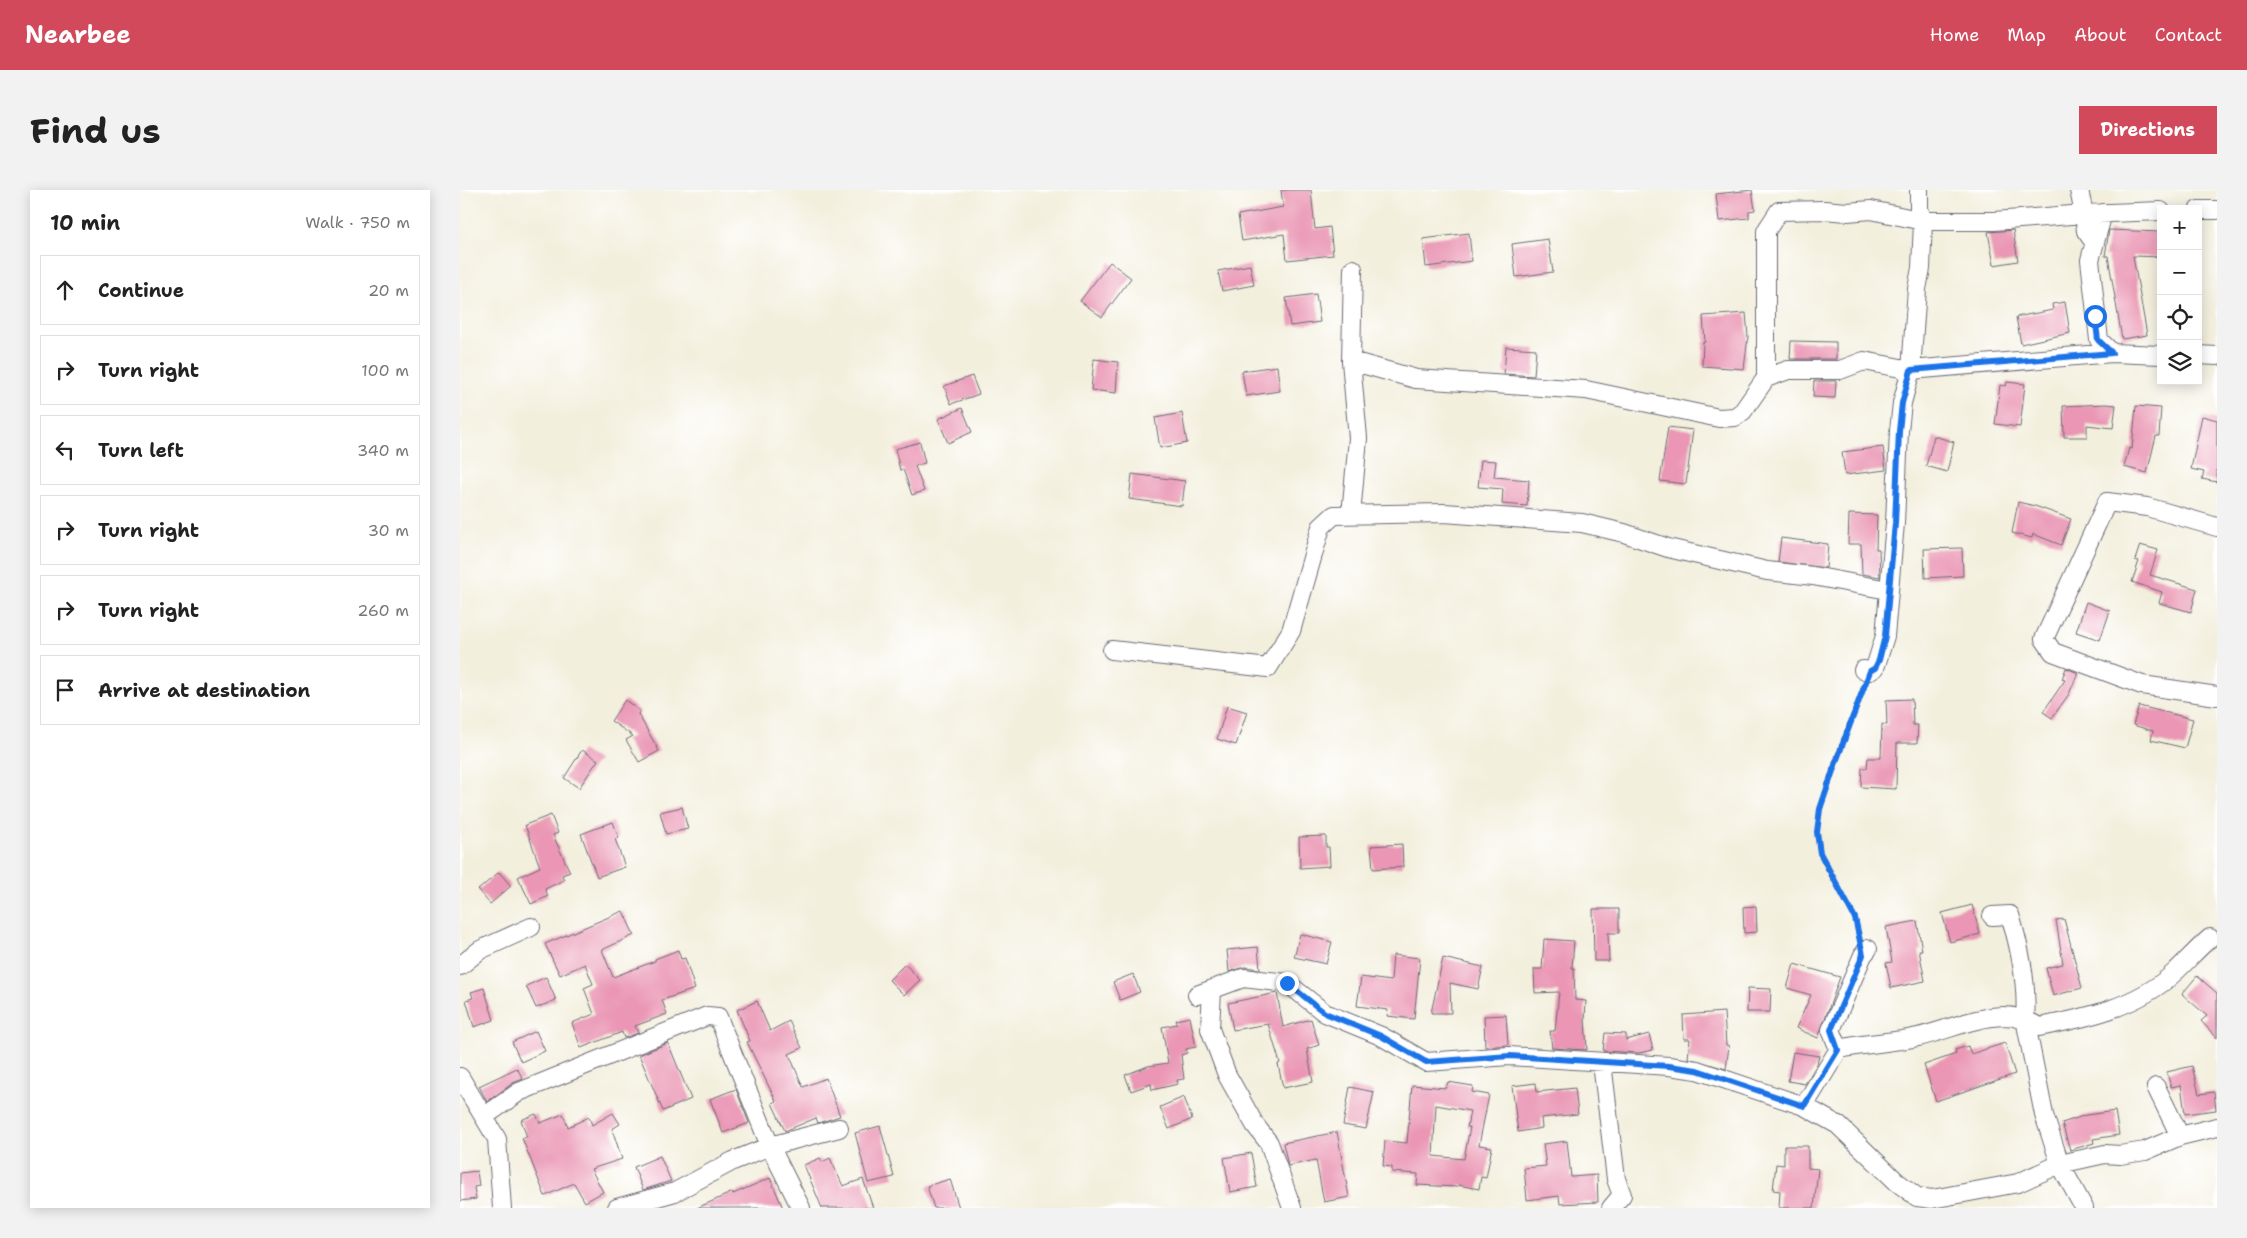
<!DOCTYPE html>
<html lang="en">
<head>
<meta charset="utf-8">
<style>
  :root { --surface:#fff; --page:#f2f2f2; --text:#222; --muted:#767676; --line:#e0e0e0; --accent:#d1495b }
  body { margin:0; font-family:"Shantell Sans",sans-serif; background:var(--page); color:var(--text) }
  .controls { position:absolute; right:15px; top:15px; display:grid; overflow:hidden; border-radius:0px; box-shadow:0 2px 12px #0003 }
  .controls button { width:45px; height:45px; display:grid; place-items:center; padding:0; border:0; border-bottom:1px solid var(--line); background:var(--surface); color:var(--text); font:25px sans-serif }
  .stop { position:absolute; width:15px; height:15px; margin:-11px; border:4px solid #1a73e8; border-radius:50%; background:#fff }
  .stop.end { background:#1a73e8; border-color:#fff; box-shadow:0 1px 5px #0008 }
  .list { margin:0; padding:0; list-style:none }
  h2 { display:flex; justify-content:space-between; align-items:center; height:65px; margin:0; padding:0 20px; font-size:21px }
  h2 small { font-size:16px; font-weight:400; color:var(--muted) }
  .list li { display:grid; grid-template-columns:32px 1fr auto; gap:15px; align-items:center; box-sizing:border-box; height:70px; margin:0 10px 10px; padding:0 10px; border:1px solid var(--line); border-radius:0px }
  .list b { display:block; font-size:19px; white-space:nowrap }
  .list em { font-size:16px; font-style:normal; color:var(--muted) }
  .icon { flex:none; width:28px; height:28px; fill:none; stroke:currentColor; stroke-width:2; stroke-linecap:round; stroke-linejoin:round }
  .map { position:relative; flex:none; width:1757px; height:1018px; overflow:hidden; border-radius:0px }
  header { display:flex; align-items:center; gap:30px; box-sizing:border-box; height:70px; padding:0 25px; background:var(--accent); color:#fff }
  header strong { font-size:24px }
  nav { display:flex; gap:28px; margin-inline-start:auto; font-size:18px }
  .intro { display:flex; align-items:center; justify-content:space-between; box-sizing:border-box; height:120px; padding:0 30px }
  h1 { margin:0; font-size:35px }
  .button { padding:12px 22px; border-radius:0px; background:var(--accent); color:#fff; font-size:18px; font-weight:700 }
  main { display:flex; gap:30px; padding:0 30px }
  aside { flex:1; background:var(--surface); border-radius:0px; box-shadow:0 2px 12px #0003 }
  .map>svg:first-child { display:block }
</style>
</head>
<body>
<header>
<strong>Nearbee</strong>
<nav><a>Home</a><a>Map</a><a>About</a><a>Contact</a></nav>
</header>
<div class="intro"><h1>Find us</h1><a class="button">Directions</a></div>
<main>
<aside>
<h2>10 min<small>Walk · 750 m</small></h2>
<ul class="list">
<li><svg class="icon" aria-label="ahead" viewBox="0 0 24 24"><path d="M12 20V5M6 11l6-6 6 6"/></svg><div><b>Continue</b></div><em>20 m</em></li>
<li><svg class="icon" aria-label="right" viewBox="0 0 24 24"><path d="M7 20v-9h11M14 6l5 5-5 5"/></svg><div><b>Turn right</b></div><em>100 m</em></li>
<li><svg class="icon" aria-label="left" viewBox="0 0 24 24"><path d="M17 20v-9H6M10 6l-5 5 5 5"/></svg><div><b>Turn left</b></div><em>340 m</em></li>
<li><svg class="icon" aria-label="right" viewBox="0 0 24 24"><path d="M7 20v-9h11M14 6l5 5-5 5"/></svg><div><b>Turn right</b></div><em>30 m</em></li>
<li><svg class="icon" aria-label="right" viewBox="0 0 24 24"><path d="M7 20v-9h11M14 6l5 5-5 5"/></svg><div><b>Turn right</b></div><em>260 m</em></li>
<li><svg class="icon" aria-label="arrive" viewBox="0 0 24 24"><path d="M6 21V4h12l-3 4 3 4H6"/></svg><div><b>Arrive at destination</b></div></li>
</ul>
</aside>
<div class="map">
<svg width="1757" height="1018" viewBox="0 0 1757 1018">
  <rect width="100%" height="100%" fill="#fff"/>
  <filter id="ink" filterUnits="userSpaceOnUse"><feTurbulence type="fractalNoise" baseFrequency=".02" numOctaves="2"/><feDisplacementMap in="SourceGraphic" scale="10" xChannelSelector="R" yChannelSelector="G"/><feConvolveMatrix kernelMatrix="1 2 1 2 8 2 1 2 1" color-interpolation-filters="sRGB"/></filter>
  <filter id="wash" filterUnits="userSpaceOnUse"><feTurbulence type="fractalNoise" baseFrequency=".0096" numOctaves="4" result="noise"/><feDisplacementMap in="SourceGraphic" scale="20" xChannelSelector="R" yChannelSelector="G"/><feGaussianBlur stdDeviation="1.12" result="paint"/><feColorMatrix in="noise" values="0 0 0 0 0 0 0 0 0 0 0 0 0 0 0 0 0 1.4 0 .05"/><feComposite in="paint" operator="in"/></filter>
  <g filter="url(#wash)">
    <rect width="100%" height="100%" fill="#f3efdd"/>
    <g id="blocks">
      <!-- building -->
      <path fill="#ea96b4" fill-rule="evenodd" d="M821 0H851L855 39 870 37 873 65 827 70 824 44 782 51 778 25 823 17Z
        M1292 0 1295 20 1289 21V28L1259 31 1256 4Z
        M1553 40 1558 71 1534 75 1528 42Z
        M1649 40 1701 42V67L1673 66 1687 145 1662 149 1648 66H1645Z
        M1009 43 1012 71 966 77 963 49Z
        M1088 49 1093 82 1056 87 1052 54Z
        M650 72 671 88 642 127 620 111Z
        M790 75 794 95 762 101 758 81Z
        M856 104 860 132 830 136 826 108Z
        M1605 112 1610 143 1561 154 1556 127 1593 120 1592 114Z
        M1286 123 1288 147 1284 179 1242 176 1243 152H1245L1243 126Z
        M1331 151 1376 152V169H1330Z
        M1046 157 1076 159 1074 186 1044 184Z
        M634 169 658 172 656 203 631 200Z
        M817 176 820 201 786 206 782 181Z
        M512 186 519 204 491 214 484 196Z
        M1354 191H1376L1375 208 1353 207Z
        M1547 192 1565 194 1560 237 1535 234 1540 195 1546 196Z
        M1646 214 1656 215 1653 238 1627 235V247H1604L1603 216Z
        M1676 216 1701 218 1699 246H1696L1687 283 1664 277 1669 258 1672 259Z
        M502 218 512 242 488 253 478 229Z
        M722 223 727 253 700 258 695 228Z
        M1742 226 1757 230V292L1742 289 1744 282 1731 279Z
        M1208 237 1233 240 1226 294 1200 291Z
        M1474 246 1494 252 1487 282 1466 276Z
        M460 252 465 273 455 276 464 301 452 305 443 279 440 280 435 259Z
        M1423 257 1426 280 1385 285 1382 262Z
        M1021 270 1036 271 1034 287 1069 290 1067 316 1042 314 1043 299 1018 297Z
        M672 284 725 291 722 316 669 309Z
        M1558 312 1575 316 1611 329 1601 355 1573 344 1572 348 1552 343Z
        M1389 324 1417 325 1416 359H1419L1420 387 1402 384 1401 354H1388Z
        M1321 348 1368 354 1366 378 1318 372Z
        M1680 355 1698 360 1690 385 1737 399 1731 422 1699 413 1702 402 1672 392 1679 371 1675 370Z
        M1502 358 1503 386 1465 388 1464 359Z
        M1626 412 1650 421 1640 450 1616 442Z
        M1606 478 1618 483 1609 504 1592 528 1583 522 1605 490 1602 489Z
        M1452 509 1453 535H1458L1457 553H1437L1436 599 1401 597 1402 578H1407L1408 568H1421L1422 534 1427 535 1426 510Z
        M165 510 180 521 178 524 199 561 179 572 166 550 173 546 151 531Z
        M767 516 787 522 776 555 757 549Z
        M1679 516 1733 529 1725 558 1691 550 1693 541 1673 535Z
        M122 560 138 570 119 598 104 588Z
        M222 617 228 639 206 644 200 622Z
        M91 625 98 643 93 645 110 682 102 685 104 690 85 699 88 706 71 714 58 687 80 677 65 635Z
        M153 632 159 648 155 649 165 677 137 687 121 644Z
        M866 646V657H869L870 676 840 678 839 647Z
        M942 654 943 677 913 679 911 656Z
        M39 682 51 696 30 714 18 700Z
        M1512 715 1520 744 1490 752 1482 723Z
        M1296 716 1297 742 1284 743 1283 717Z
        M1133 719H1159V743H1148L1149 771H1134Z
        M163 721 174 745 142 760 153 787 195 771V769L218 760 221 769 225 768 235 799 202 810 207 824 175 836 178 843 164 848 162 842 121 858 112 833 134 824 124 798 133 794 125 774 100 785 85 754Z
        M1604 729 1622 798 1593 806 1586 778 1603 774 1596 730Z
        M1457 731 1462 760H1459L1465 791 1431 798 1426 773 1432 772 1426 737Z
        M840 744 872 752 866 774 834 767Z
        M1084 749 1114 751 1112 778H1114L1115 810 1126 811 1125 829 1127 860 1092 858 1090 841H1095L1099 802 1075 803 1074 779H1082Z
        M798 757 800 779 784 777 769 782 767 760Z
        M933 765 960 768 954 829 927 826 928 820 897 816 901 787 931 791Z
        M983 768 1023 777 1018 799 990 793 991 823H971Z
        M445 774 460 790 444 805 429 790Z
        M1334 774 1380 787 1358 848 1336 838 1351 805 1327 798Z
        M673 784 680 802 660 810 653 792Z
        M1737 786 1757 803V848L1741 831 1747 826 1722 804Z
        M86 787 96 810 76 818 66 796Z
        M24 798 34 830 14 837 6 810 13 808 11 802Z
        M1288 798 1311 799 1310 822H1287Z
        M817 803 823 837 851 829 859 855 847 859 853 892 823 898 818 874 820 873 808 834 773 840 768 813Z
        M297 811 310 841 329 831 342 858 329 864 343 897 366 888 380 926 358 933 356 928 325 941 312 913 316 911 287 852 290 851 277 820Z
        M1264 822 1266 855 1269 856 1266 879 1228 868 1230 849H1224L1223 825Z
        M1046 825 1048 855 1025 857 1024 826Z
        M730 827 736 857 726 859 727 863 721 865 724 889 717 890 718 894 692 900 691 894 671 901 665 885 688 876 708 873 702 837 717 834 716 830Z
        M76 841 85 861 61 872 52 852Z
        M1145 843 1166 844V850L1189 844 1193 860 1179 863 1143 861Z
        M208 853 231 909 203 921 179 865Z
        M1545 853 1555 884 1476 911 1464 875 1496 864 1495 860 1508 856 1511 864Z
        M1333 862 1359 866 1357 874 1345 894 1328 891Z
        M1732 876 1739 904 1754 902 1756 920 1725 924 1721 895 1711 897 1707 882Z
        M57 878 63 889 53 893 27 912 19 896Z
        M988 892 1013 896 1012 902 1029 905 1019 955 1032 957 1026 988 1021 987 1019 999 998 995 997 997 957 995 958 984 932 982V977L923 976 925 951 947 953 952 895 986 898ZM976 915 1010 921 1007 937H1010L1004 969 973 966Z
        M1076 893 1077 902 1115 898 1118 924 1081 928 1082 938 1058 942 1052 896Z
        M890 897 914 902 906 939 883 935Z
        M276 899 289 933 263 943 250 909Z
        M724 907 732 929 709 939 700 917Z
        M1655 921 1659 945 1633 949 1634 953 1610 960 1602 933 1626 925Z
        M153 923 160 934 152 939 162 969 131 979 143 1002 125 1012 114 993 85 1006 62 948 67 947 61 930 76 924 80 933 103 924 108 937 129 927 132 935Z
        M420 936 434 987 408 993 395 943Z
        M877 942 889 1007 864 1012 856 970 828 976 823 953Z
        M1107 951 1111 987 1137 985 1138 1012 1100 1014 1099 1006 1067 1010 1064 978 1086 976 1083 954Z
        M1324 956H1348V978L1358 979 1354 1018H1319L1320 1001 1313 1000 1316 974 1324 975Z
        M791 963 797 997 770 1002 764 968Z
        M200 966 211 991 183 1000 174 977Z
        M360 968 362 972 370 968 383 996 403 989 413 1018H362L344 975Z
        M17 981 19 996 14 997 16 1009 0 1011V983Z
        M310 988 323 1018H237L273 1002V1004Z
        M490 989 499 1018H474L467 996Z"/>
    </g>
  </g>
  <g filter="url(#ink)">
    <use href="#blocks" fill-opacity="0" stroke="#6b6a74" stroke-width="1"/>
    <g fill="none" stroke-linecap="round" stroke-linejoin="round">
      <defs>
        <path id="minor" d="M1459 0V19L1463 31H1534L1624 24 1626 41 1634 52
          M1619 0 1624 24 1701 21
          M1738 20H1757
          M1643 23 1630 70 1639 150 1652 163 1701 165
          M893 79 891 171 956 189 1126 200 1259 228 1275 227 1283 221 1306 188 1328 180H1380L1404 171 1451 180 1652 163
          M1738 165 1757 166
          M891 171 898 248 891 325
          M1306 188V41L1319 21 1364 20 1387 22 1411 20 1463 31 1461 78 1457 99 1451 180 1442 213 1439 241 1435 333 1425 446 1415 478 1410 481 1403 480
          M1757 337 1687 317 1647 312 1584 449 1593 462 1682 495 1757 506
          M652 460 808 478 831 441 861 337 874 325 984 323 1122 333 1164 343 1208 358 1307 381 1353 386 1428 400
          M1532 726 1550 725C1560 758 1568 794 1565 829L1584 925 1600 974 1624 1018
          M0 776 20 760 71 737
          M752 800 750 839 767 885 795 935 809 953 832 1018
          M737 805 783 788 827 793 865 823 921 846 966 872 1049 866 1209 876 1237 880 1344 916 1378 935 1437 992 1457 1007 1472 1009 1558 993 1600 974 1645 964 1660 965 1685 961 1720 946 1696 897
          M1379 859C1405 853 1431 853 1458 847 1485 841 1514 827 1543 826 1556 826 1568 830 1579 837 1626 828 1677 817 1714 783 1726 772 1737 759 1750 748
          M1142 873 1156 989 1162 1005 1151 1018
          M0 887 37 949 42 1018
          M1344 916 1379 859 1371 840 1403 765 1408 759
          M25 926 59 902 247 826 258 827 310 956 341 1018
          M1720 946 1757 937
          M157 1018 215 1002 273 971 310 956 379 938"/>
      </defs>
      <!-- minor casing -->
      <use href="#minor" stroke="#6b6a74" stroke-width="20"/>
      <!-- path -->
      <path stroke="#6b6a74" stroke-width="2.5" stroke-dasharray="4 4" stroke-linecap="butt" d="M1399 746C1394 715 1370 692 1360 663 1347 625 1390 533 1405 494"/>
      <!-- minor -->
      <use href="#minor" stroke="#fff" stroke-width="18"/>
    </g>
  </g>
  <g fill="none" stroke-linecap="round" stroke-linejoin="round" filter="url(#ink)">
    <!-- route -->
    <path stroke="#1a73e8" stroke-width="6" d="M827 793 865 823 921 846 966 872 1050 866 1209 876 1237 880 1344 916 1378 860 1371 840 1403 765 1395 728 1360 663 1357 642 1360 619 1376 572 1410 481 1415 478 1419 470 1425 446 1435 333 1439 241 1442 213 1451 180 1652 163 1638 150 1635 126"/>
  </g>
</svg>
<div class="controls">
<button>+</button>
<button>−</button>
<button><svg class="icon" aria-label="locate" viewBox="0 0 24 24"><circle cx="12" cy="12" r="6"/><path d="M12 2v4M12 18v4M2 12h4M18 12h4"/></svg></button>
<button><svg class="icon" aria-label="layers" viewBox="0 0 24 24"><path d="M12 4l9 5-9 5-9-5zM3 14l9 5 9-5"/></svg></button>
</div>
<div class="stop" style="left:1635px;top:126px"></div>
<div class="stop end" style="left:827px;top:793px"></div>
</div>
</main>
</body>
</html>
